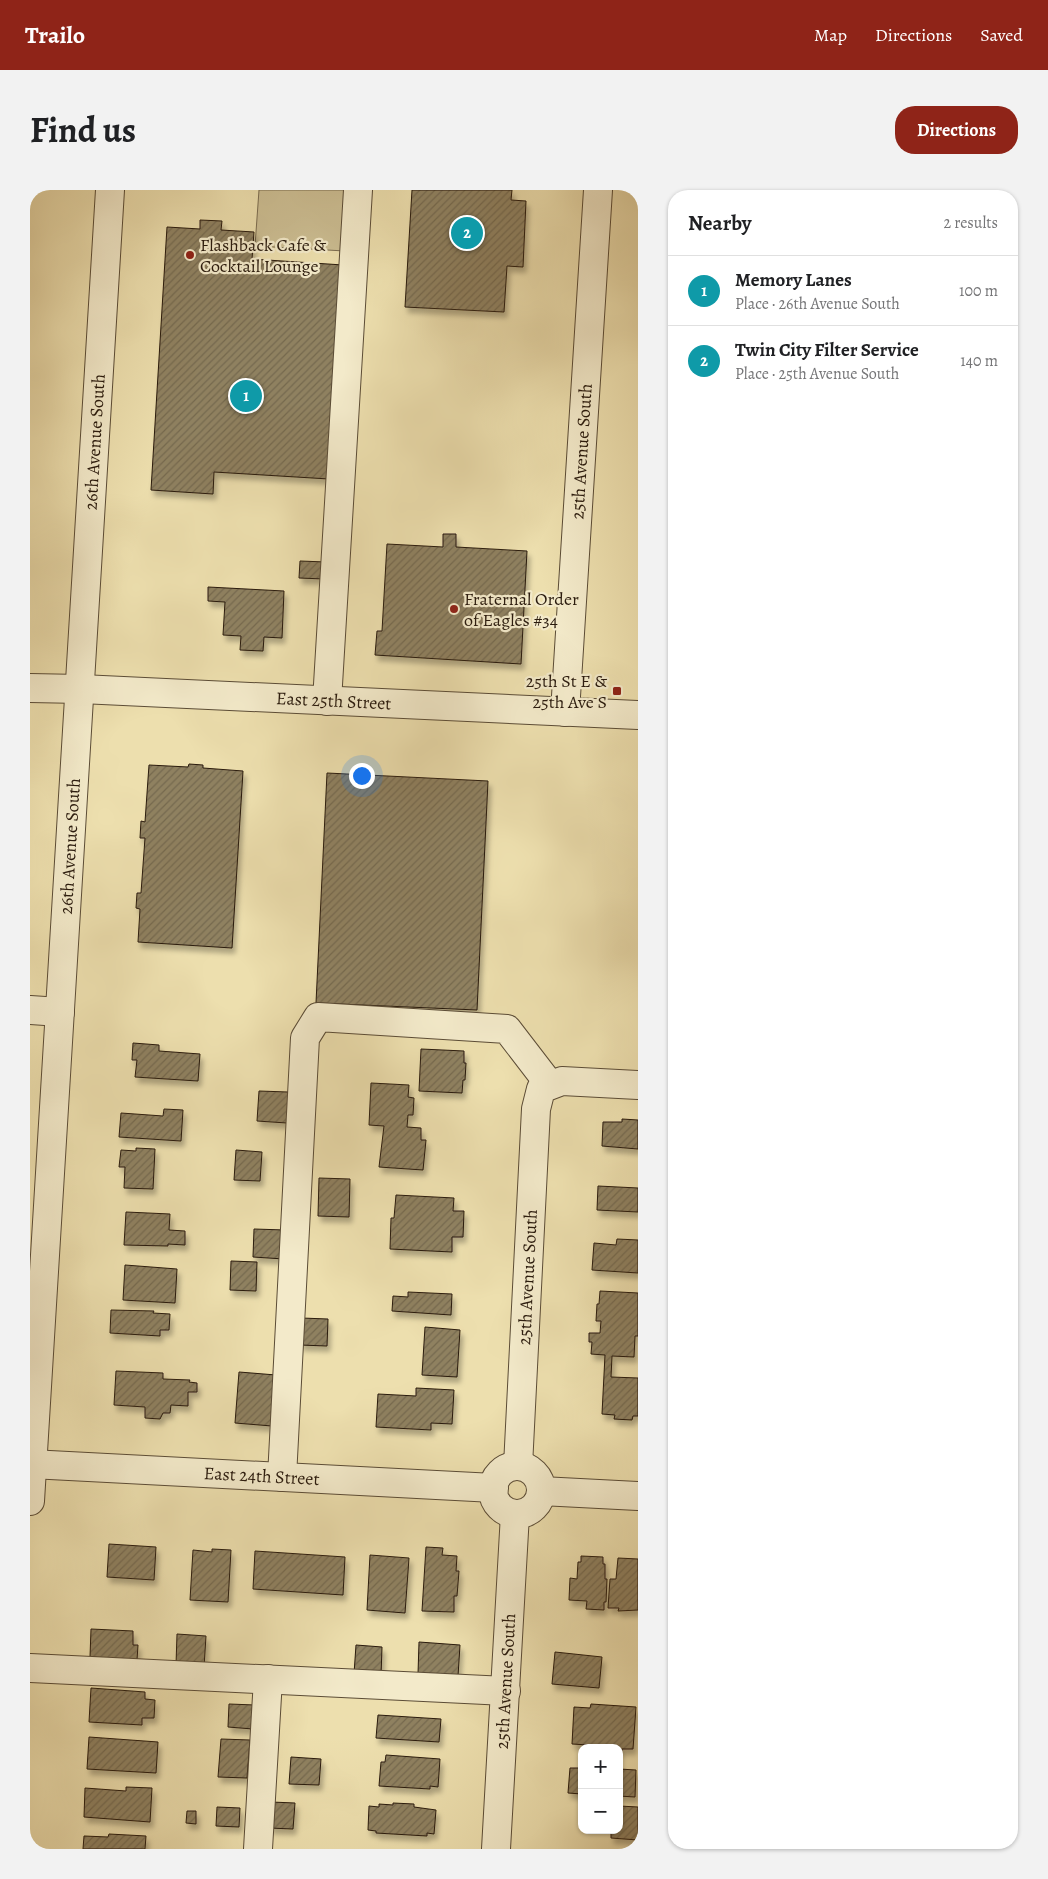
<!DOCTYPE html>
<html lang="en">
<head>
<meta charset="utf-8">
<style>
  :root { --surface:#fff; --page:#f2f2f2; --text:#202124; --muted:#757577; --line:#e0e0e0; --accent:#8f2418 }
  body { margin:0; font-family:Alegreya,serif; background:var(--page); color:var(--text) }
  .controls { position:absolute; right:15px; bottom:15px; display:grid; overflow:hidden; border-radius:10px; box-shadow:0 1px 4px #0004 }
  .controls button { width:45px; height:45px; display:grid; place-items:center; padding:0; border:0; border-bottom:1px solid var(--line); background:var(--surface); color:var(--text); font:25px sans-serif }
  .you { position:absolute; left:331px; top:585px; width:18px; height:18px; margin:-12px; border:4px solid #fff; border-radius:50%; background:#1a73e8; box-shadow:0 0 0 8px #1a73e833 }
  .badge { display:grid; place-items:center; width:32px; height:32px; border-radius:50%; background:var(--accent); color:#fff; font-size:16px; font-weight:700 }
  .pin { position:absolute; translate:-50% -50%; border:2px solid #fff; box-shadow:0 1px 5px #0006 }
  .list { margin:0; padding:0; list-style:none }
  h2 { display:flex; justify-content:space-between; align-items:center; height:65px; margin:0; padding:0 20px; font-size:21px }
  h2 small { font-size:16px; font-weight:400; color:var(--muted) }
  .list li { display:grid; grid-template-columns:32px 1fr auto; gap:15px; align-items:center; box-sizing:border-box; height:70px; padding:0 20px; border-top:1px solid var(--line) }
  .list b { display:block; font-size:19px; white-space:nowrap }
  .list p { margin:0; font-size:16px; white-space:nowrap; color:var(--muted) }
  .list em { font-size:16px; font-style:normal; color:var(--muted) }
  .map { position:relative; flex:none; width:608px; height:1659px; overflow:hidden; border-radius:20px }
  header { display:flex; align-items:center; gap:30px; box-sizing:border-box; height:70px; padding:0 25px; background:var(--accent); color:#fff }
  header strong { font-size:24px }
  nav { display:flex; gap:28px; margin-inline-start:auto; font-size:18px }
  .intro { display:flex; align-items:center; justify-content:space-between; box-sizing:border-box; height:120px; padding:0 30px }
  h1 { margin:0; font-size:35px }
  .button { padding:12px 22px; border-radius:20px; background:var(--accent); color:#fff; font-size:18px; font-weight:700 }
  main { display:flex; gap:30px; padding:0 30px }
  aside { flex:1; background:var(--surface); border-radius:20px; box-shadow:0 1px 4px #0004 }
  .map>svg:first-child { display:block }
</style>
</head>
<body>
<header>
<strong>Trailo</strong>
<nav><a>Map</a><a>Directions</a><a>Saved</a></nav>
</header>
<div class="intro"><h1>Find us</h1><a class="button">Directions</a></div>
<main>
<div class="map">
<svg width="608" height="1659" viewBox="0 0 608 1659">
  <defs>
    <pattern id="building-hatch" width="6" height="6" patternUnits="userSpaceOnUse" patternTransform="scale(1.25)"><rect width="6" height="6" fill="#8f8161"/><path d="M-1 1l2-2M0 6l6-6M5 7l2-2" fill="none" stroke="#75694e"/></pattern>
    <filter id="shadow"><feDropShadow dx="3" dy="5.5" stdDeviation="2.5" flood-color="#0004"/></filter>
  </defs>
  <rect width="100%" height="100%" fill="#eddfae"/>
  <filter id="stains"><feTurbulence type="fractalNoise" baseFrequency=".004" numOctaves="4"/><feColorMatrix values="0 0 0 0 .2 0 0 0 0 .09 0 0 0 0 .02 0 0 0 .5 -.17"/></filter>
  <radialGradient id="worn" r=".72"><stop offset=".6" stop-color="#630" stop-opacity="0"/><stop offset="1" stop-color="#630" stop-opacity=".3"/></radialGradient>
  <!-- park -->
  <path fill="#ccbe93" stroke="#7b6c50" d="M229 0H319L315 61 225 56Z"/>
  <!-- building -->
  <path fill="url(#building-hatch)" stroke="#2a1b0e" filter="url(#shadow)" d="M382 0H482L481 10 496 11 493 77 477 76 474 122 375 117Z
    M170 30 192 31 191 40 224 42 222 69 313 75 299 289 184 282 183 304 121 300 137 37 170 39Z
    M413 344H426V357L497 361 491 474 345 465 347 441H352L357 354 413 357Z
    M270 371 296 372 295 389 269 388Z
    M178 397 254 401 252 448 234 447 233 461 210 460 211 446 193 445 195 412 178 411Z
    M159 574 173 575V578L213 581 202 758 108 752 110 719 106 718 107 703H111L115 648H110L111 631 115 632 119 575 158 577Z
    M297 583 458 591 447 820 286 813Z
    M103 853 129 855V861L170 864 168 891 105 887 107 870H102Z
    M391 859 434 861V873H436L435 890H433L432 903 389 901Z
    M341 893 379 895 378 907 384 908 383 925H378L377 937 391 938V950H396L393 980 349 977 354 936 339 935Z
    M229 901 258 902 257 933 227 931Z
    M134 919 153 920 151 951 89 947 91 923 133 926Z
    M592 929 608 930V959L572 956 573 932H592Z
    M106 958 125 959 123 999 94 998 95 977H89L91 960 106 961Z
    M206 960 232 962 230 991 204 990Z
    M289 988 320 989 319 1027 288 1026Z
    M568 996 608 998V1022L567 1020Z
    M366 1005 424 1008 423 1021H434L433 1047H422V1062L360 1059 361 1028H364Z
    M96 1022 140 1024 139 1040 155 1041V1055L138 1054V1056L94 1055Z
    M224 1039 255 1040 254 1069 223 1067Z
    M587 1049 608 1050V1083L562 1080 564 1053 586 1055Z
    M201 1071 227 1072 226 1101 200 1100Z
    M95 1075 147 1079 145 1113 93 1110Z
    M570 1101 608 1103V1146H605L604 1167 582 1166 581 1187 608 1188V1226H603L602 1230 584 1229 585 1225 572 1224 575 1165 561 1164 562 1152H559V1143H570L571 1131H566L567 1114H569Z
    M378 1102 422 1104 421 1125 362 1121 363 1106 378 1107Z
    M81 1120 124 1121 123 1123 140 1124 139 1140H130V1146L80 1143Z
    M271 1128 298 1129 297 1156 270 1155Z
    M395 1137 430 1140 427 1187 392 1185Z
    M86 1181 133 1183V1189L160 1190 159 1192 167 1193V1202H158V1216L141 1215 140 1223H133L130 1229 115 1228V1217L84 1215Z
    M209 1182 246 1185 242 1236 205 1233Z
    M386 1198 424 1200 422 1234 401 1233V1240L346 1237 348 1204 386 1206Z
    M79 1354 126 1357 124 1390 77 1387Z
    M396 1357 413 1358 412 1365 427 1366 426 1381H429L427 1406H424V1422L392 1421Z
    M182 1359 201 1360 198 1412 160 1410 163 1360 182 1362Z
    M225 1361 315 1367 313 1405 223 1399Z
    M340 1365 379 1368 375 1423 337 1420Z
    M551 1366 573 1367V1374H575V1389H577L576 1412H574V1420L556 1419 557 1411 539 1410 540 1388 547 1389 548 1372H551Z
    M588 1368 608 1369V1420L588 1421 589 1418H578L580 1389H586Z
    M61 1439 103 1441V1455H108L107 1470 60 1467Z
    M147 1444 176 1446 174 1477 146 1475Z
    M389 1452 430 1455 428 1486 388 1484Z
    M326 1455 352 1457 351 1486 324 1484Z
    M525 1462 572 1467 569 1498 522 1494Z
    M61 1498 115 1502V1509L125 1510 124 1528H112V1535L59 1532Z
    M199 1514 225 1515 223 1539 198 1537Z
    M561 1514 606 1517 603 1559H592V1561L589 1560V1558H559V1555L542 1554 544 1517 560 1518Z
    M348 1525 411 1529 409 1552 346 1548Z
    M59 1547 128 1552 126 1583 57 1579Z
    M191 1549 220 1550 217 1588 188 1587Z
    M356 1565 410 1569 408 1597 400 1596V1599L349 1596 351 1572H355Z
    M261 1567 291 1569 289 1595 259 1594Z
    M540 1578H552V1604L538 1603Z
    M589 1579 606 1580 605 1607 589 1606Z
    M96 1597 122 1598 120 1632 54 1627 55 1598 96 1601Z
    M241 1612 265 1613 263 1639 239 1638Z
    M363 1613 384 1614V1617L406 1620 404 1644 397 1643V1646L346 1643V1641L338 1640 339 1616 349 1617V1614L363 1615Z
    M589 1616 608 1617V1650L581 1648V1640H589Z
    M187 1617 210 1618 209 1637 186 1636Z
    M157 1621H166V1634L156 1633Z
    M79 1644 116 1646 115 1659H53L54 1646 78 1647Z"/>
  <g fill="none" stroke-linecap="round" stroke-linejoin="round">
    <defs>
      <g id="minor">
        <path id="s1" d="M0 498 51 499 608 525"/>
        <path d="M297 511 328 0"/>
        <path id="s2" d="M535 522 568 0"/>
        <path d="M0 820 30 822"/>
        <path id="s3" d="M0 1274 464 1298"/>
        <path id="s4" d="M488 1276 506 919 511 899 532 891 608 895"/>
        <circle cx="487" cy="1300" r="24"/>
        <path d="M252 1287 275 848 288 827 477 839 520 895"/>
        <path d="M511 1301 608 1306"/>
        <path id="s5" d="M0 1311 80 0"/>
        <path d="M0 1478 476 1501"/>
        <path d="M228 1659 238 1489"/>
        <path id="s6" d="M466 1659 485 1324"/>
      </g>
    </defs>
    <!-- minor casing -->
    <use href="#minor" stroke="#5b4c36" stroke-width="30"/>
    <!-- minor -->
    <use href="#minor" stroke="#f3eaca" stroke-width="28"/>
  </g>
  <!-- markers -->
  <g fill="#8f2418" stroke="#f3eaca" stroke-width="2">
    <circle cx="160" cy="65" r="5"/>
    <circle cx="424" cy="419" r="5"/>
    <rect x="582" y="496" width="10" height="10" rx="2.5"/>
  </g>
  <g text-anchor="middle" stroke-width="4.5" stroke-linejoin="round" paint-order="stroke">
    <!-- poi labels -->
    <g font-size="18" fill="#2a1b0e" stroke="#f3eaca" text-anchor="start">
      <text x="170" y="61">Flashback Cafe &amp;<tspan x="170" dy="21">Cocktail Lounge</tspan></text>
      <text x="434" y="415">Fraternal Order<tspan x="434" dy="21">of Eagles #34</tspan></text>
      <text x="577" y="497" text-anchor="end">25th St E &amp;<tspan x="577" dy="21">25th Ave S</tspan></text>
    </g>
    <!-- street labels -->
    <g font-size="18" fill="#2a1b0e" stroke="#f3eaca">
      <text dy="6" stroke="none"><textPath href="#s5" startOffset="1061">26th Avenue South</textPath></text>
      <text dy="6" stroke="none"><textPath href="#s2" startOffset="261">25th Avenue South</textPath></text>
      <text dy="6" stroke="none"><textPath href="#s1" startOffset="304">East 25th Street</textPath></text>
      <text dy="6" stroke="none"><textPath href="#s5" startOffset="656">26th Avenue South</textPath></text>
      <text dy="6" stroke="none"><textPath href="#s4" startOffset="189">25th Avenue South</textPath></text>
      <text dy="6" stroke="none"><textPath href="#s3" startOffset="232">East 24th Street</textPath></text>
      <text dy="6" stroke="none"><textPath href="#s6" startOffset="168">25th Avenue South</textPath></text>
    </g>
  </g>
  <rect width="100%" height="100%" filter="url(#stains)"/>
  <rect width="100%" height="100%" fill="url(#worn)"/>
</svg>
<div class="controls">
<button>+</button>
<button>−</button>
</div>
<div class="you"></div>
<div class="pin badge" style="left:216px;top:206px;background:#0f9aa8">1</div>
<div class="pin badge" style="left:437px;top:43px;background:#0f9aa8">2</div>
</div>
<aside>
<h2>Nearby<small>2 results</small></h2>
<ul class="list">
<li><span class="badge" style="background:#0f9aa8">1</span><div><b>Memory Lanes</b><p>Place · 26th Avenue South</p></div><em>100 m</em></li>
<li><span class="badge" style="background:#0f9aa8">2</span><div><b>Twin City Filter Service</b><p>Place · 25th Avenue South</p></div><em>140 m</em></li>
</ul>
</aside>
</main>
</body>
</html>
